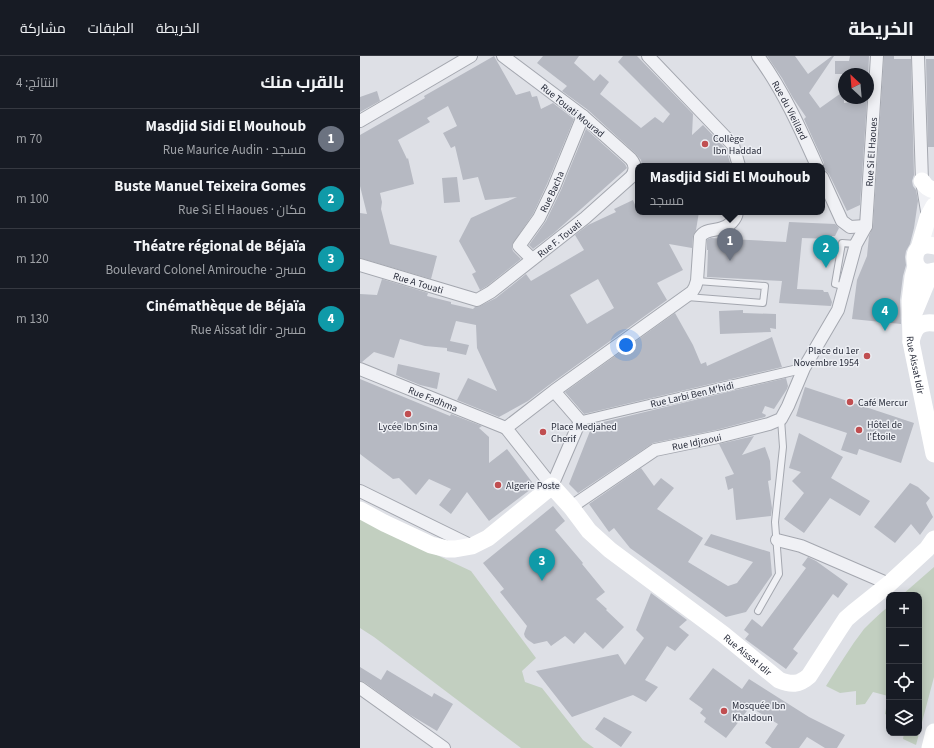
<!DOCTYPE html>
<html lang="ar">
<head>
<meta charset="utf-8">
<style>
  :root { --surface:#171b24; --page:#20242c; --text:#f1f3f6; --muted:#9ea1a6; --line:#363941; --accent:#0f766e }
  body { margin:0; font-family:"Source Sans 3",Cairo,sans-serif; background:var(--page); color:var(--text); direction:rtl }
  .controls { position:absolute; right:12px; bottom:12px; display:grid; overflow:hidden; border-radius:8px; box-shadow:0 2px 10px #0003 }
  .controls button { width:36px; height:36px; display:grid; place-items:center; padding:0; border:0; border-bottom:1px solid var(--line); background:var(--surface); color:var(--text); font:20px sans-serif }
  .compass { position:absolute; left:478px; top:12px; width:36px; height:36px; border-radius:50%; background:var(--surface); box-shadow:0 2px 10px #0003; rotate:334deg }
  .you { position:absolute; left:266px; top:289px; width:14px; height:14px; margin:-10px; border:3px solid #fff; border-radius:50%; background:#1a73e8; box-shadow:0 0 0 6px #1a73e833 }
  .badge { display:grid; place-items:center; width:26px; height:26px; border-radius:50%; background:var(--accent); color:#fff; font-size:13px; font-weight:700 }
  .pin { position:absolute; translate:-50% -33px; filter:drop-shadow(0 1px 2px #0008) }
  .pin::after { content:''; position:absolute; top:21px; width:14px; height:12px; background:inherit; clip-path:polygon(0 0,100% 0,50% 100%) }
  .popup { position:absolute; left:275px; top:107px; width:190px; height:52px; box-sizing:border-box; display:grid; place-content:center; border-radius:8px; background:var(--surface); filter:drop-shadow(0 1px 3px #0005); font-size:13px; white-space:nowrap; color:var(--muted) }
  .popup b { font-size:15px; color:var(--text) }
  .popup::after { content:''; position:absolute; left:50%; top:100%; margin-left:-8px; border:8px solid transparent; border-top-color:var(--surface) }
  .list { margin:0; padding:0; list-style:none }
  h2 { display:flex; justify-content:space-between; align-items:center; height:52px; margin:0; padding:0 16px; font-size:17px }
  h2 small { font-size:13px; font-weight:400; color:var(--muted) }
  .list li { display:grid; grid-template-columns:26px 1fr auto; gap:12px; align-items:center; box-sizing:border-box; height:60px; padding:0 16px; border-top:1px solid var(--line) }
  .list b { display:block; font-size:15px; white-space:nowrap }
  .list p { margin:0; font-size:13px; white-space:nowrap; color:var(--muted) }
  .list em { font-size:13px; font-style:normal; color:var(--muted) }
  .icon { flex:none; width:22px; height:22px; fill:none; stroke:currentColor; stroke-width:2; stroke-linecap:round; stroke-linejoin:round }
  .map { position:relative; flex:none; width:574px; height:692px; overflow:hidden; direction:ltr }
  header { display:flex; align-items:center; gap:24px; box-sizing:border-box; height:56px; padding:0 20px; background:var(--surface); border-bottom:1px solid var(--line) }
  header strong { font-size:19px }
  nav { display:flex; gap:22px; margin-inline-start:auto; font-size:14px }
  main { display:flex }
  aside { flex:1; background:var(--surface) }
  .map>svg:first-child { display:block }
</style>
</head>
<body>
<header>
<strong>الخريطة</strong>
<nav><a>الخريطة</a><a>الطبقات</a><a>مشاركة</a></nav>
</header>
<main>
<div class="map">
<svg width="574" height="692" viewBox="0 0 574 692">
  <rect width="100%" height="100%" fill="#dee0e6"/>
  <!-- green -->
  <path fill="#c2cfc0" d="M0 463 111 515 176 602 162 615 165 626 182 632 223 684 234 692H161L14 581 0 572Z
    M574 511V621L556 689 543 683 544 677H559V539H542Z
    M529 550V660L525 658 528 640 513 636 505 648 496 649V635L480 637 466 630C478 611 490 591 504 573 512 565 520 557 529 550Z"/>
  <!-- building -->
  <path fill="#b6b9c2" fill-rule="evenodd" d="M134 0 156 39 170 35 172 41 177 40 181 53 193 47 214 63 187 128 173 158 152 189V192L153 195 161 203 127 230 120 234 112 218 116 216 99 185 111 162 157 141 125 144 118 121 103 124 95 90 91 92 83 77 97 70 88 50 67 62 70 66 38 84 47 103 48 102 54 128 20 137 22 146 21 153 30 188 77 200 71 223 0 202V157L7 158 0 130V79L65 42 64 40Z
    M183 0H219L214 7 234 25 240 18 249 26 240 38 281 72 295 61 303 67 310 58 258 6 263 0H277L333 58 332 79 343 69 366 93 371 110H282L281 104 276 98 228 54 202 35 207 30 177 7Z
    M407 0H435L448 18 472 0H474L449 37 460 52 484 35V47L507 44 500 149 487 155 469 118 464 113V107L444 63 446 61 433 42 422 22Z
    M490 0H509L508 23V18H475V5H489Z
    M524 0H534V3H551L554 119 552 125 553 130 556 134 558 145 554 172 550 188 546 195 545 201 546 209 543 220 540 244 541 268 492 263 497 224 507 200 509 180 513 170Z
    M566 3H574V91H568Z
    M17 35 20 45 0 56V41Z
    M226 73 265 108 267 112 194 177 173 193 169 189 186 165 201 134Z
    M97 121 100 146 84 147 82 122Z
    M273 144 278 156H339L336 174 333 180 332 192 309 188 323 214 297 227 307 244 189 329 168 345 139 361 97 344 108 322 137 335 117 292 116 269 96 265 90 285 109 289 106 299 87 295V292L65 290 40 283 34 302 14 296 2 306H0V238L17 239 22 223 68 237 67 240 91 246V248L113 253 115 251H118L136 242 166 218 171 225 224 194 215 179 228 169 256 156 254 153ZM238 223 254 252 227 268 210 239Z
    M429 166 475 168 479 172 475 180H472V183L442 182 437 233 463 234 464 236H468L472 246 471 250 419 247 422 225 347 221 348 194H347V184L348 183 351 182 426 186Z
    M383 254V257L416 258V273L410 272 411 276 360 278 359 255Z
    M315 257 333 289 341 308 346 306 347 310 412 281 422 311 224 358 205 336Z
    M38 308 80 317 77 333 60 329 36 319Z
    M426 322 428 330 427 333 414 353 405 350 402 357 406 359 405 361 356 374 293 387 218 437 209 428 232 370 231 369Z
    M0 323 90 360 91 358 122 370 119 372 129 381V407L147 393 175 430 129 465 107 436 91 458 79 449 91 433 69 423 56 439 39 422 33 423 0 398Z
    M445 331 554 367 541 407 499 393 497 399 481 394 487 377 436 360Z
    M439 377 483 401 471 422 510 445 500 460 470 442 444 477 424 463 444 437 432 425 441 416 429 412Z
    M394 380 382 399 405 391 410 405 411 424 408 425 412 452 411 460 376 464 373 432 368 434 365 421 374 418 359 388Z
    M281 412 294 430 301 422 314 432 297 453 343 482 328 506 368 530 377 527 393 506 344 489 351 478 410 496 412 519 386 556 366 561 270 492 254 472 249 476 229 448Z
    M550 427 558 431 570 442 566 447 573 461 560 479 551 468 535 487 514 471Z
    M193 450 205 465 195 474 223 507 222 508 245 536 236 543 247 553 246 554 264 571 243 593 225 576 214 588 205 580 191 590 187 585 174 588 168 584 165 581 164 578 165 575 167 570 140 536 144 533 123 507Z
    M448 501 456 505 488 528 478 542 473 538 433 593 438 597 426 613 385 583 389 578 384 574 392 563 402 571 446 512 442 509Z
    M291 537 327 564 319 571 329 579 315 595 307 590 285 624 298 631 286 646 273 639 212 661 176 615 258 598 265 609 284 582 276 574Z
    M0 611 21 624 27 614 72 641 74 637 93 648 77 675 47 657 4 626 0 625Z
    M353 612 382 633 389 623 449 661 485 679 477 692H465L447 681 439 692H412L405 687 418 668 390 651 366 682 344 666 346 662 340 657 343 653 329 643Z
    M244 661 272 676 261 691 235 673Z"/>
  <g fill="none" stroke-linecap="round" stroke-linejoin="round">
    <defs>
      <path id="service" d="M485 231 475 228 482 187 496 188
        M327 241 403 247 405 230 337 225
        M398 555 419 518 415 466 423 391 421 363"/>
      <path id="pedestrian" d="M220 365 249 358 444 312"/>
      <g id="minor">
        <path d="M288 0 373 89 379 110"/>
        <path id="s1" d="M398 0C423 34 440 72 457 110"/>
        <path d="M558 0 562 125 568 161 574 178"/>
        <path d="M0 65 111 0"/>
        <path d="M462 121 482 165 490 171 506 170"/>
        <path id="s2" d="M172 203 159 190 179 162 194 131 223 60"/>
        <path id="s3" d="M0 209 117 244 131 236 225 162 271 121C276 115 276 109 271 103L223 60 143 0"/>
        <path id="s4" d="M0 313 146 372"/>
        <path d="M194 335 220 365 192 430 146 372 194 335 332 236 335 231 337 225 340 181C345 173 354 175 362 172 369 170 376 164 377 156"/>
        <path d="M0 435 112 490"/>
        <path id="s5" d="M211 451 295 394 358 381 409 368 421 363 428 350 444 312 478 254 496 188 506 170 517 0"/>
        <path d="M417 484 441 490 529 528"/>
        <path d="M0 632 84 692"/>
      </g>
    </defs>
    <!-- service casing -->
    <use href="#service" stroke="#a4a7af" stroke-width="8"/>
    <!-- pedestrian casing -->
    <use href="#pedestrian" stroke="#a4a7af" stroke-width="11"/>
    <!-- minor casing -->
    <use href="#minor" stroke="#a4a7af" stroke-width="14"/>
    <!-- service -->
    <use href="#service" stroke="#f0f1f5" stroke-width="6"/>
    <!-- pedestrian -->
    <use href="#pedestrian" stroke="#f0f1f5" stroke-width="9"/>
    <!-- minor -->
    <use href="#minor" stroke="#f0f1f5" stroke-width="12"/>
    <!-- secondary -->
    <g stroke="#fff" stroke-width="17">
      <path d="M562 125C565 130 568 133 574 134"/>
      <path d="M574 190C548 182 549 224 574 215"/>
      <path d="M559 192 568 161 574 150"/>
      <path id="s6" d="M556 210 553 221 550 245 551 286 574 398"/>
      <path d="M554 257 566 228 572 216"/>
      <path d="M551 286C554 272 559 265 574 267"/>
      <path id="s7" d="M0 454 24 467 71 489 87 493H95L112 490 128 482 192 430 211 451 229 475 250 494 363 578 419 624C431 629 439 629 449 620L480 572 486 563 494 556 529 528 554 505 567 493 574 483"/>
      <path d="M570 692 574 676"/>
    </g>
  </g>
  <!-- markers -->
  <g fill="#c04e50" stroke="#edeff4" stroke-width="1.5">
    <circle cx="345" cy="88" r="4"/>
    <circle cx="507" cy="300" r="4"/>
    <circle cx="490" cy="346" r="4"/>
    <circle cx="48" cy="358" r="4"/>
    <circle cx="499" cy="374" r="4"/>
    <circle cx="183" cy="376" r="4"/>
    <circle cx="138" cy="429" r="4"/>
    <circle cx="364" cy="655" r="4"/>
  </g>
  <g text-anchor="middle" stroke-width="3" stroke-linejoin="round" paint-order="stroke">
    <!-- street labels -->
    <g font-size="10" fill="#292d3b" stroke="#edeff4">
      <text transform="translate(213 54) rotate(39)" y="4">Rue Touati Mourad</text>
      <text dy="4" stroke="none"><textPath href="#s1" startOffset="63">Rue du Vieillard</textPath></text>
      <text dy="4" stroke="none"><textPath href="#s5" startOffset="518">Rue Si El Haoues</textPath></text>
      <text dy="4" stroke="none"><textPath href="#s2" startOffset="82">Rue Bacha</textPath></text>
      <text dy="4" stroke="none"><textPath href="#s3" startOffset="225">Rue F. Touati</textPath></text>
      <text dy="4" stroke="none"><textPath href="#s3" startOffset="61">Rue A Touati</textPath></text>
      <text dy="4" stroke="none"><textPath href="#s6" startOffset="100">Rue Aissat Idir</textPath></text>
      <text transform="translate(332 338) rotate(-13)" y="4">Rue Larbi Ben M'hidi</text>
      <text dy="4" stroke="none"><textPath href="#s4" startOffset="79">Rue Fadhma</textPath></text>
      <text dy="4" stroke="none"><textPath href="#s5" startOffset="144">Rue Idjraoui</textPath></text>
      <text dy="4" stroke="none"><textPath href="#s7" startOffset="481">Rue Aissat Idir</textPath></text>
    </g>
    <!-- poi labels -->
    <g font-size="10" fill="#292d3b" stroke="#edeff4" text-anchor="start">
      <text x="353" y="86">Collège<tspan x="353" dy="12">Ibn Haddad</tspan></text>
      <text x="499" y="298" text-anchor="end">Place du 1er<tspan x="499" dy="12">Novembre 1954</tspan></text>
      <text x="498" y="350">Café Mercur</text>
      <text x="507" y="372">Hôtel de<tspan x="507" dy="12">l'Étoile</tspan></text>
      <text x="48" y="374" text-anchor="middle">Lycée Ibn Sina</text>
      <text x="191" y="374">Place Medjahed<tspan x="191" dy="12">Cherif</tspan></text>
      <text x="146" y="433">Algerie Poste</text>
      <text x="372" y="653">Mosquée Ibn<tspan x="372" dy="12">Khaldoun</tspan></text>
    </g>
  </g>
</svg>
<div class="controls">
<button>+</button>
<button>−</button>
<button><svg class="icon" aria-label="locate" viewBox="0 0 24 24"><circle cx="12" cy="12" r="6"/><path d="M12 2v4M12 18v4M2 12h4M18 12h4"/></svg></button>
<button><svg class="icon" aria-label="layers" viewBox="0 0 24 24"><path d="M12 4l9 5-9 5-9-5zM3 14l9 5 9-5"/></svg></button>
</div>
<svg class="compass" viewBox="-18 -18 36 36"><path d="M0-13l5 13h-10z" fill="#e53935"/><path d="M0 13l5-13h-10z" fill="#9ea1a6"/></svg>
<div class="you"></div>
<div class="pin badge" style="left:370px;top:205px;background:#6b7280">1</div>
<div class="popup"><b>Masdjid Sidi El Mouhoub</b>مسجد</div>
<div class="pin badge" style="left:466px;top:212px;background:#0f9aa8">2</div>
<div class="pin badge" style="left:182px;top:525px;background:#0f9aa8">3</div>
<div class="pin badge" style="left:525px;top:275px;background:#0f9aa8">4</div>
</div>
<aside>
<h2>بالقرب منك<small>النتائج: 4</small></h2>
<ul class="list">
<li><span class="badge" style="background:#6b7280">1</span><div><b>Masdjid Sidi El Mouhoub</b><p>مسجد · Rue Maurice Audin</p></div><em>70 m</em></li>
<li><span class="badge" style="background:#0f9aa8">2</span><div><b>Buste Manuel Teixeira Gomes</b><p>مكان · Rue Si El Haoues</p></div><em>100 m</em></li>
<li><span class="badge" style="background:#0f9aa8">3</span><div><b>Théatre régional de Béjaïa</b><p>مسرح · Boulevard Colonel Amirouche</p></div><em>120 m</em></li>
<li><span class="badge" style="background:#0f9aa8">4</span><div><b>Cinémathèque de Béjaïa</b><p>مسرح · Rue Aissat Idir</p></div><em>130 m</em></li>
</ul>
</aside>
</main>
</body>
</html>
